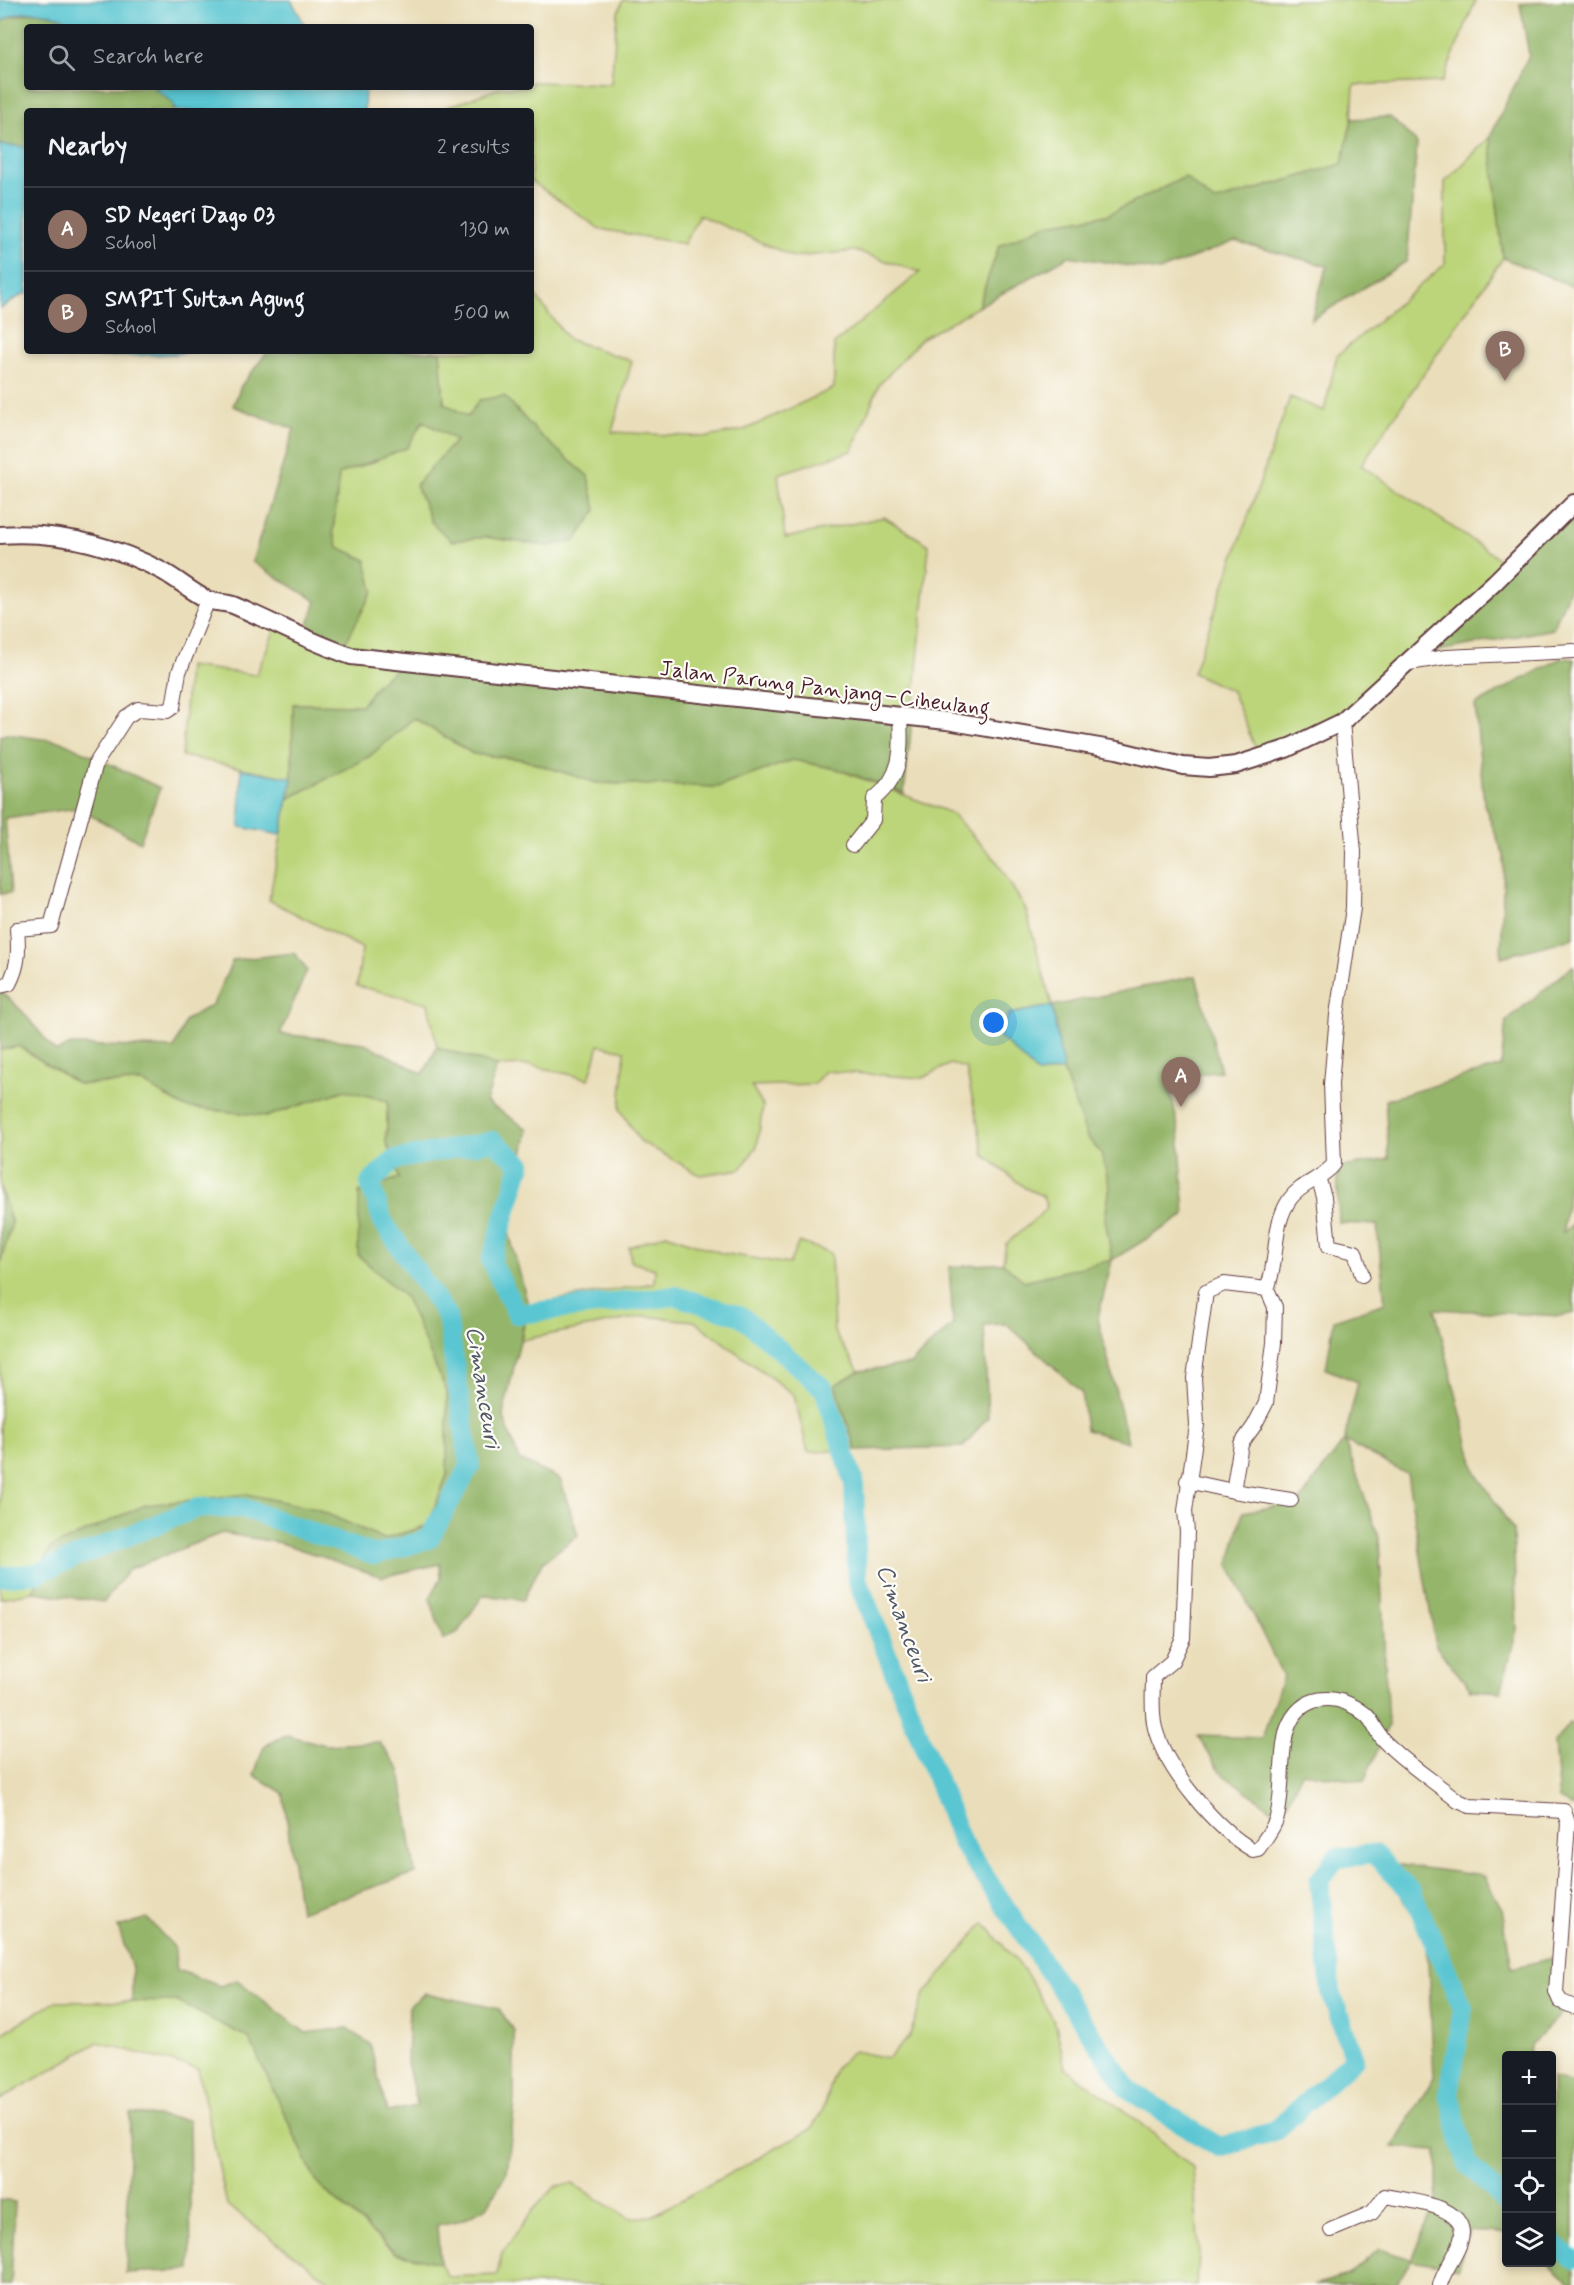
<!DOCTYPE html>
<html lang="en">
<head>
<meta charset="utf-8">
<style>
  :root { --surface:#171b24; --page:#242831; --text:#f1f3f6; --muted:#9ea1a6; --line:#363941; --accent:#d1495b }
  body { margin:0; font-family:Mynerve,sans-serif; background:var(--page); color:var(--text) }
  .controls { position:absolute; right:18px; bottom:18px; display:grid; overflow:hidden; border-radius:6px; box-shadow:0 3px 9px #0003 }
  .controls button { width:54px; height:54px; display:grid; place-items:center; padding:0; border:0; border-bottom:2px solid var(--line); background:var(--surface); color:var(--text); font:30px sans-serif }
  .you { position:absolute; left:994px; top:1023px; width:21px; height:21px; margin:-15px; border:4px solid #fff; border-radius:50%; background:#1a73e8; box-shadow:0 0 0 9px #1a73e833 }
  .badge { display:grid; place-items:center; width:39px; height:39px; border-radius:50%; background:var(--accent); color:#fff; font-size:20px; font-weight:700 }
  .pin { position:absolute; translate:-50% -50px; filter:drop-shadow(0 2px 3px #0008) }
  .pin::after { content:''; position:absolute; top:32px; width:21px; height:18px; background:inherit; clip-path:polygon(0 0,100% 0,50% 100%) }
  .list { margin:0; padding:0; list-style:none }
  h2 { display:flex; justify-content:space-between; align-items:center; height:78px; margin:0; padding:0 24px; font-size:26px }
  h2 small { font-size:20px; font-weight:400; color:var(--muted) }
  .list li { display:grid; grid-template-columns:39px 1fr auto; gap:18px; align-items:center; box-sizing:border-box; height:84px; padding:0 24px; border-top:2px solid var(--line) }
  .list b { display:block; font-size:22px; white-space:nowrap }
  .list p { margin:0; font-size:20px; white-space:nowrap; color:var(--muted) }
  .list em { font-size:20px; font-style:normal; color:var(--muted) }
  .icon { flex:none; width:33px; height:33px; fill:none; stroke:currentColor; stroke-width:2; stroke-linecap:round; stroke-linejoin:round }
  .map { position:relative; flex:none; width:1574px; height:2285px; overflow:hidden }
  .search { position:absolute; background:var(--surface); box-shadow:0 3px 9px #0003; left:24px; top:24px; width:510px; height:66px; display:flex; align-items:center; gap:15px; box-sizing:border-box; padding:0 21px; border-radius:6px; color:var(--muted); font-size:22px }
  .panel { position:absolute; background:var(--surface); box-shadow:0 3px 9px #0003; left:24px; top:108px; width:510px; height:246px; border-radius:6px }
  .map>svg:first-child { display:block }
</style>
</head>
<body>
<div class="map">
<svg width="1574" height="2285" viewBox="0 0 1574 2285">
  <rect width="100%" height="100%" fill="#fdfcf7"/>
  <filter id="ink" filterUnits="userSpaceOnUse"><feTurbulence type="fractalNoise" baseFrequency=".0167" numOctaves="2"/><feDisplacementMap in="SourceGraphic" scale="12" xChannelSelector="R" yChannelSelector="G"/><feConvolveMatrix kernelMatrix="1 2 1 2 8 2 1 2 1" color-interpolation-filters="sRGB"/></filter>
  <filter id="wash" filterUnits="userSpaceOnUse"><feTurbulence type="fractalNoise" baseFrequency=".008" numOctaves="4" result="noise"/><feDisplacementMap in="SourceGraphic" scale="24" xChannelSelector="R" yChannelSelector="G"/><feGaussianBlur stdDeviation="1.35" result="paint"/><feColorMatrix in="noise" values="0 0 0 0 0 0 0 0 0 0 0 0 0 0 0 0 0 1.4 0 .05"/><feComposite in="paint" operator="in"/></filter>
  <g filter="url(#wash)">
    <rect width="100%" height="100%" fill="#eadeba"/>
    <!-- green -->
    <path fill="#bcd57a" stroke="#837a52" stroke-width="1.5" d="M623 0H1476L1442 82 1354 85 1352 119 1342 164 1213 202 1185 178 1107 215 1047 224 999 246 978 307 922 338 879 385 852 451 778 474 785 538 884 517 929 545 912 720 378 683 362 705 293 704 292 778 182 756 188 666 256 675 276 627 342 649 366 560 338 547 333 532 339 474 376 461 423 421 456 440 452 541 486 537 548 546 575 541 596 510 539 434 504 396 468 417 444 403 440 351H531V290L568 339 632 361 612 432 708 437 744 430 834 388V344L920 272 856 251 794 257 699 215 684 244 600 229 531 181V111H437L502 87H531V82L611 84 617 15Z
      M1490 137 1503 258 1361 465 1511 567 1348 720 1259 757 1232 691 1193 673 1290 397 1324 411 1337 356 1445 264V182Z
      M414 718 473 754 521 759 597 783 718 787 793 760 837 769 951 813 996 860 1026 910 1052 1006 1009 1014 1038 1074 1063 1070 1087 1137 1101 1153 1110 1187 1105 1218 1112 1260 1024 1281 1003 1263 1006 1244 1047 1209 1043 1196 1025 1188 984 1155 966 1068 950 1064 923 1078 825 1071 814 1084 751 1086 763 1106 757 1146 741 1169 700 1175 640 1141 620 1109 625 1051 599 1045 589 1079 530 1065 497 1066 437 1047 428 1003 357 986 362 948 269 900 288 799 370 756Z
      M18 1046 78 1084 142 1082 184 1107 268 1116 345 1090 388 1101 386 1142 399 1178 358 1255 405 1297 447 1392V1475L428 1525 384 1539 316 1509 50 1548 33 1592 0 1598V1264L12 1223 0 1188V1050Z
      M666 1234 721 1253 789 1264 799 1242 831 1253 834 1332 859 1371 835 1385 856 1450 808 1452 794 1395 694 1321 644 1316 521 1340 528 1305 654 1283 655 1269 631 1262 629 1247Z
      M984 1923 1025 1971 1056 2025 1065 2068 1141 2123 1193 2168 1199 2254 1197 2285H335L227 2205 198 2069 98 2042 0 2100V2035L54 2002 176 2001 249 2038 317 2183 395 2253 440 2263 448 2277 497 2275 502 2253 533 2210 556 2186 573 2184 629 2218 652 2216 811 2129 822 2112 835 2068 854 2051 888 2058 909 2038 923 1996Z"/>
    <!-- forest -->
    <path fill="#95b66a" stroke="#706a4a" stroke-width="1.5" d="M1574 0V287L1503 258 1490 137 1529 55 1520 4Z
      M39 11 68 19 78 27H27V87H153L173 103 175 111H27V147L0 145V23L6 18Z
      M1390 117 1417 143 1407 261 1311 320 1327 266 1235 241 1159 271 1069 256 978 307 999 246 1047 224 1107 215 1185 177 1214 202 1342 164 1352 119Z
      M268 351H440L444 403 468 417 479 400 504 396 539 434 588 476 596 510 575 541 548 546 486 537 452 541 431 522 416 485 456 440 423 421 407 448 339 474 333 533 338 547 366 560 373 591 342 649 304 637 316 601 252 562 294 429 233 406 241 386Z
      M1574 493V578L1553 629 1417 655 1511 567Z
      M1561 658 1574 659V938L1501 957 1504 856 1484 804 1475 705Z
      M407 661 912 720 904 793 837 769 793 760 718 787 597 783 521 759 473 754 414 718 370 756 288 799 292 778 293 704 362 705 378 683Z
      M7 734 63 742 160 788 140 842 77 808 5 818 11 893 0 894V736Z
      M294 953 307 970 280 1034 365 1043 423 1074 437 1047 497 1066 486 1102 528 1129 508 1229 528 1305 503 1415 519 1460 560 1479 578 1535 542 1563 523 1600 483 1595 458 1632 443 1640 430 1598 441 1578 440 1564 382 1577 281 1543 222 1533 129 1569 104 1602 33 1592 50 1548 145 1505 247 1494 316 1509 384 1539 428 1526 447 1475V1392L405 1297 358 1255 359 1192 399 1178 386 1142 388 1101 345 1090 268 1116 184 1107 142 1082 78 1084 19 1046 0 1050V990L23 1012 56 1052 71 1045 174 1048 186 1020 213 1004 233 960Z
      M1574 965V1146L1563 1232 1574 1224V1313L1560 1316 1435 1309 1475 1471 1513 1530 1517 1629 1501 1692 1471 1690 1436 1646 1407 1474 1345 1441 1379 1538 1388 1726 1364 1782 1302 1772 1281 1816 1220 1772 1198 1736 1262 1738 1283 1676 1229 1565 1243 1512 1299 1502 1344 1441 1358 1382 1326 1369 1334 1320 1385 1303 1377 1225 1339 1223 1337 1168 1389 1159 1385 1100 1501 1066 1506 1021Z
      M1196 976 1221 1071 1168 1079 1179 1131 1185 1215 1112 1260 1098 1318 1128 1442 1086 1430 1081 1392 1007 1324 984 1325 988 1417 963 1447 856 1450 835 1385 859 1371 910 1364 953 1324 949 1267 1003 1263 1024 1281 1112 1260 1105 1218 1110 1187 1101 1153 1087 1137 1063 1070 1052 1006Z
      M0 1188 12 1223 0 1264Z
      M1569 1723 1574 1724V1807L1559 1800 1554 1743Z
      M286 1735 326 1745 379 1742 400 1770 415 1873 300 1912 283 1793 254 1775 264 1746Z
      M1385 1863 1484 1876 1502 1909 1512 1968 1552 1958 1563 2012 1531 2045 1530 2055 1506 2056V2234L1469 2230 1458 2268 1411 2260 1396 2285H1313L1349 2275 1379 2249 1411 2259 1437 2200V2150L1393 2147 1434 2077 1427 1943Z
      M147 1918 174 1947 177 1970 220 1986 237 1980 306 2033 347 2028 370 2044 387 2112 417 2106 407 2062 409 2006 425 1993 499 2009 514 2031V2111L507 2172 487 2207 462 2220 437 2225 440 2263 396 2253 317 2183 249 2038 176 2001 132 2002V1968L118 1927Z
      M1552 2078 1574 2083V2284L1548 2263 1552 2262Z
      M130 2113 189 2120 191 2270 126 2273Z
      M0 2200 15 2202 11 2285H0Z"/>
    <!-- water -->
    <path fill="#5ac6d2" stroke="#52727e" stroke-width="1.5" d="M0 0H291L306 27H78C58 11 21 5 0 23Z
      M153 87H365L364 111H175L173 103Z
      M0 145 27 147V294H23L0 309Z
      M93 351H193L176 354 97 357Z
      M241 769 292 778 281 835 240 827Z
      M1052 1006 1063 1070 1038 1074 999 1036 1009 1014Z"/>
    <g fill="none" stroke-linecap="round" stroke-linejoin="round">
      <!-- river -->
      <path stroke="#5ac6d2" stroke-width="20" d="M0 1577 37 1573 197 1508H243L375 1555 429 1539 470 1466 447 1316 383 1222 370 1183 394 1160 493 1141 521 1164 491 1261 517 1314 676 1296 741 1316 824 1389 854 1483 857 1579 962 1843 1129 2090 1219 2147 1275 2131 1354 2059 1331 1992 1319 1881 1336 1858 1374 1854 1412 1893 1463 2008 1449 2094 1466 2161 1506 2203
        M1552 2244 1574 2258"/>
    </g>
  </g>
  <g filter="url(#ink)">
    <g fill="none" stroke-linecap="round" stroke-linejoin="round">
      <defs>
        <path id="minor" d="M1403 664 1446 657 1574 651
          M1342 722 1354 852 1353 908 1337 1015 1331 1084 1334 1164C1323 1179 1301 1183 1290 1199 1271 1226 1279 1260 1267 1289L1224 1284 1206 1292 1194 1378 1197 1425 1185 1511 1187 1532 1183 1638 1172 1661 1153 1677C1153 1694 1151 1712 1155 1728 1166 1770 1216 1829 1253 1850L1258 1849C1265 1839 1274 1828 1277 1817 1284 1790 1279 1758 1287 1730 1299 1693 1337 1691 1365 1714 1373 1720 1376 1732 1383 1740 1405 1763 1434 1781 1458 1801L1470 1806 1564 1811 1568 1823 1556 1992 1560 2001 1574 2007
          M853 845 873 820 874 799C902 776 902 752 900 718
          M0 986 9 984C19 965 19 950 17 929L51 926 96 763 126 717 138 709 167 711 173 707 179 672 208 600
          M1318 1177 1324 1197 1329 1246 1355 1252 1362 1275
          M1187 1481 1233 1491 1291 1500
          M1233 1491 1241 1444 1254 1426 1266 1403 1274 1343 1275 1307 1267 1289
          M1331 2230 1372 2213 1385 2196C1409 2201 1474 2205 1460 2243 1455 2258 1444 2270 1440 2285"/>
        <path id="tertiary" d="M0 535C57 531 113 545 164 572 178 580 191 591 206 599 214 603 224 602 233 605 273 622 310 642 351 656L947 721 1117 750 1183 766 1209 768 1236 765 1286 749 1342 722 1495 582 1574 503"/>
      </defs>
      <!-- minor casing -->
      <use href="#minor" stroke="#623c40" stroke-width="16"/>
      <!-- tertiary casing -->
      <use href="#tertiary" stroke="#623c40" stroke-width="20"/>
      <!-- minor -->
      <use href="#minor" stroke="#fff" stroke-width="14"/>
      <!-- tertiary -->
      <use href="#tertiary" stroke="#fff" stroke-width="16"/>
    </g>
  </g>
  <g text-anchor="middle" stroke-width="4.5" stroke-linejoin="round" paint-order="stroke">
    <!-- street labels -->
    <g font-size="22" fill="#4a1f2b" stroke="#fdfcf7">
      <text transform="translate(825 687) rotate(7)" y="8">Jalan Parung Panjang–Ciheulang</text>
    </g>
    <!-- water labels -->
    <g font-size="24" font-style="italic" fill="#505965" stroke="#fdfcf7">
      <text transform="translate(484 1387) rotate(81)" y="8">Cimanceuri</text>
      <text transform="translate(905 1623) rotate(70)" y="8">Cimanceuri</text>
    </g>
  </g>
</svg>
<div class="controls">
<button>+</button>
<button>−</button>
<button><svg class="icon" aria-label="locate" viewBox="0 0 24 24"><circle cx="12" cy="12" r="6"/><path d="M12 2v4M12 18v4M2 12h4M18 12h4"/></svg></button>
<button><svg class="icon" aria-label="layers" viewBox="0 0 24 24"><path d="M12 4l9 5-9 5-9-5zM3 14l9 5 9-5"/></svg></button>
</div>
<div class="you"></div>
<div class="pin badge" style="left:1181px;top:1107px;background:#8d6e63">A</div>
<div class="pin badge" style="left:1505px;top:381px;background:#8d6e63">B</div>
<div class="search"><svg class="icon" aria-label="search" viewBox="0 0 24 24"><circle cx="10" cy="10" r="6"/><path d="M15 15l6 6"/></svg>Search here</div>
<section class="panel">
<h2>Nearby<small>2 results</small></h2>
<ul class="list">
<li><span class="badge" style="background:#8d6e63">A</span><div><b>SD Negeri Dago 03</b><p>School</p></div><em>130 m</em></li>
<li><span class="badge" style="background:#8d6e63">B</span><div><b>SMPIT Sultan Agung</b><p>School</p></div><em>500 m</em></li>
</ul>
</section>
</div>
</body>
</html>
